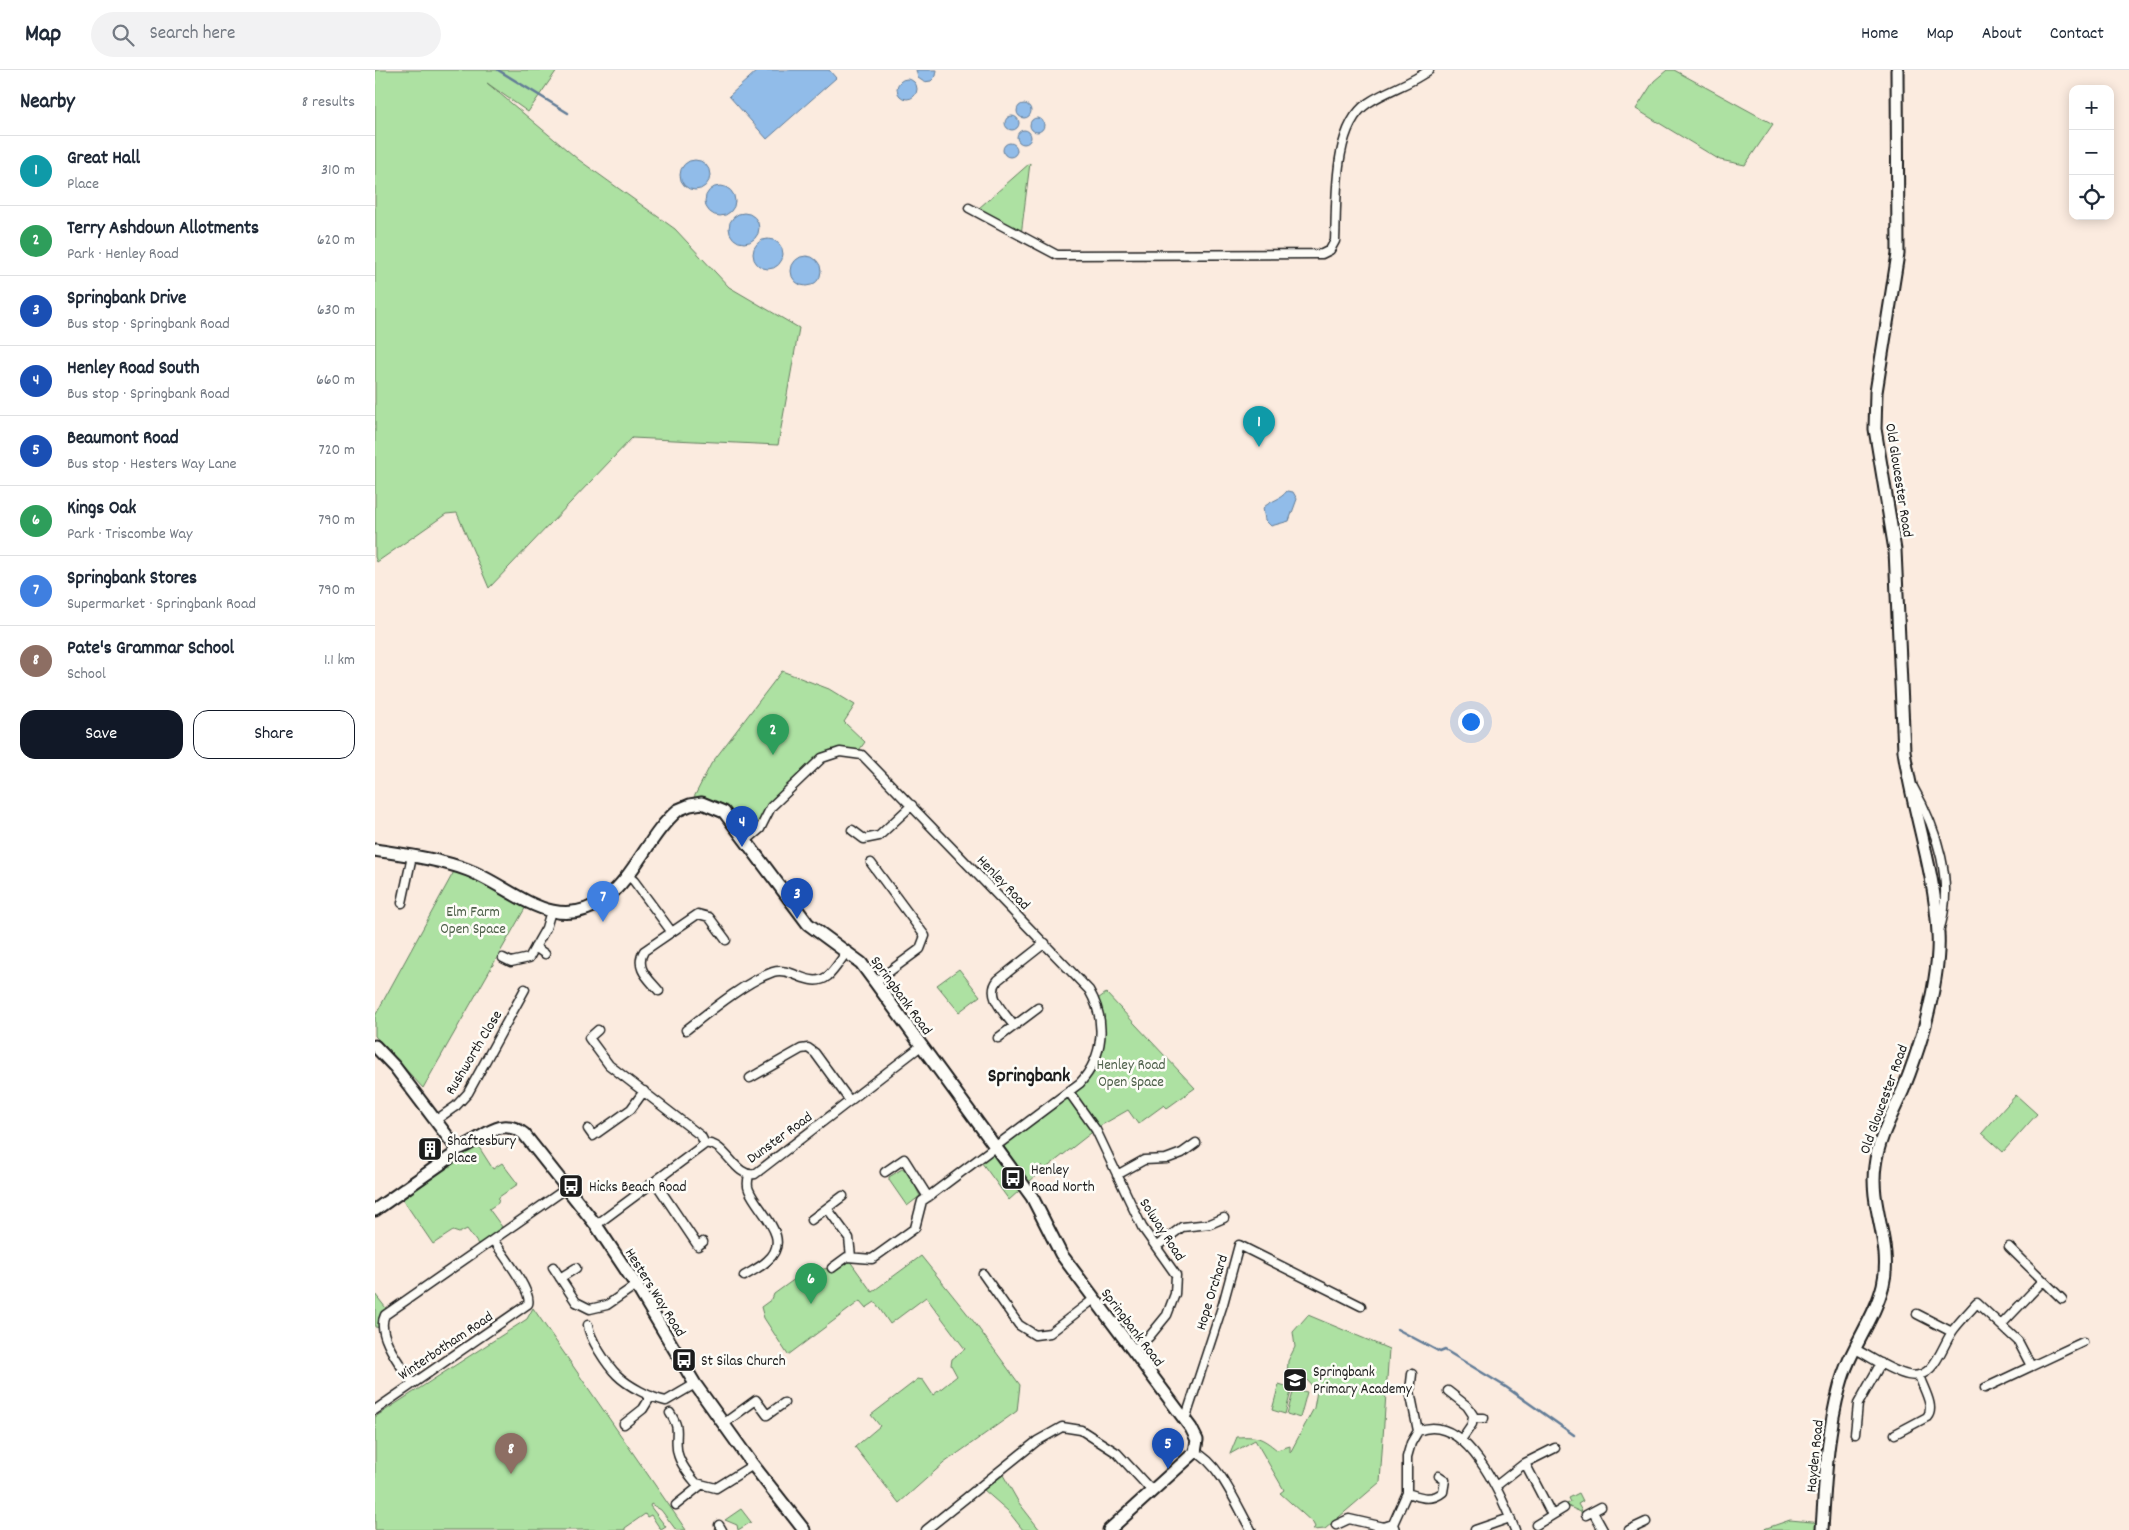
<!DOCTYPE html>
<html lang="en">
<head>
<meta charset="utf-8">
<style>
  :root { --surface:#fff; --page:#f2f2f3; --text:#1f2937; --muted:#747a83; --line:#e0e1e3; --accent:#111827 }
  body { margin:0; font-family:Dekko,sans-serif; background:var(--page); color:var(--text) }
  .controls { position:absolute; right:15px; top:15px; display:grid; overflow:hidden; border-radius:10px; box-shadow:0 2px 12px #0003 }
  .controls button { width:45px; height:45px; display:grid; place-items:center; padding:0; border:0; border-bottom:1px solid var(--line); background:var(--surface); color:var(--text); font:25px sans-serif }
  .you { position:absolute; left:1095px; top:651px; width:18px; height:18px; margin:-12px; border:4px solid #fff; border-radius:50%; background:#1a73e8; box-shadow:0 0 0 8px #1a73e833 }
  .badge { display:grid; place-items:center; width:32px; height:32px; border-radius:50%; background:var(--accent); color:#fff; font-size:16px; font-weight:700 }
  .pin { position:absolute; translate:-50% -41px; filter:drop-shadow(0 1px 2px #0008) }
  .pin::after { content:''; position:absolute; top:26px; width:18px; height:15px; background:inherit; clip-path:polygon(0 0,100% 0,50% 100%) }
  .list { margin:0; padding:0; list-style:none }
  h2 { display:flex; justify-content:space-between; align-items:center; height:65px; margin:0; padding:0 20px; font-size:21px }
  h2 small { font-size:16px; font-weight:400; color:var(--muted) }
  .list li { display:grid; grid-template-columns:32px 1fr auto; gap:15px; align-items:center; box-sizing:border-box; height:70px; padding:0 20px; border-top:1px solid var(--line) }
  .list b { display:block; font-size:19px; white-space:nowrap }
  .list p { margin:0; font-size:16px; white-space:nowrap; color:var(--muted) }
  .list em { font-size:16px; font-style:normal; color:var(--muted) }
  .actions { display:flex; gap:10px; padding:15px 20px }
  .actions a { flex:1; padding:11px 0; border:1px solid var(--accent); border-radius:15px; text-align:center; font-size:18px; color:var(--accent) }
  .actions .main { background:var(--accent); color:#fff }
  .icon { flex:none; width:28px; height:28px; fill:none; stroke:currentColor; stroke-width:2; stroke-linecap:round; stroke-linejoin:round }
  .map { position:relative; flex:none; width:1754px; height:1460px; overflow:hidden }
  header { display:flex; align-items:center; gap:30px; box-sizing:border-box; height:70px; padding:0 25px; background:var(--surface); border-bottom:1px solid var(--line) }
  header strong { font-size:24px }
  nav { display:flex; gap:28px; margin-inline-start:auto; font-size:18px }
  .search { width:350px; height:45px; background:var(--page); display:flex; align-items:center; gap:12px; box-sizing:border-box; padding:0 18px; border-radius:28px; color:var(--muted); font-size:19px }
  main { display:flex }
  aside { flex:1; background:var(--surface) }
  .map>svg:first-child { display:block }
</style>
</head>
<body>
<header>
<strong>Map</strong>
<div class="search"><svg class="icon" aria-label="search" viewBox="0 0 24 24"><circle cx="10" cy="10" r="6"/><path d="M15 15l6 6"/></svg>Search here</div>
<nav><a>Home</a><a>Map</a><a>About</a><a>Contact</a></nav>
</header>
<main>
<aside>
<h2>Nearby<small>8 results</small></h2>
<ul class="list">
<li><span class="badge" style="background:#0f9aa8">1</span><div><b>Great Hall</b><p>Place</p></div><em>310 m</em></li>
<li><span class="badge" style="background:#2e9e5b">2</span><div><b>Terry Ashdown Allotments</b><p>Park · Henley Road</p></div><em>620 m</em></li>
<li><span class="badge" style="background:#1a4fb4">3</span><div><b>Springbank Drive</b><p>Bus stop · Springbank Road</p></div><em>630 m</em></li>
<li><span class="badge" style="background:#1a4fb4">4</span><div><b>Henley Road South</b><p>Bus stop · Springbank Road</p></div><em>660 m</em></li>
<li><span class="badge" style="background:#1a4fb4">5</span><div><b>Beaumont Road</b><p>Bus stop · Hesters Way Lane</p></div><em>720 m</em></li>
<li><span class="badge" style="background:#2e9e5b">6</span><div><b>Kings Oak</b><p>Park · Triscombe Way</p></div><em>790 m</em></li>
<li><span class="badge" style="background:#3f7fe0">7</span><div><b>Springbank Stores</b><p>Supermarket · Springbank Road</p></div><em>790 m</em></li>
<li><span class="badge" style="background:#8d6e63">8</span><div><b>Pate's Grammar School</b><p>School</p></div><em>1.1 km</em></li>
</ul>
<div class="actions"><a class="main">Save</a><a>Share</a></div>
</aside>
<div class="map">
<svg width="1754" height="1460" viewBox="0 0 1754 1460">
  <rect width="100%" height="100%" fill="#fbebdf"/>
  <filter id="ink" filterUnits="userSpaceOnUse"><feTurbulence type="fractalNoise" baseFrequency=".02" numOctaves="2"/><feDisplacementMap in="SourceGraphic" scale="10" xChannelSelector="R" yChannelSelector="G"/><feConvolveMatrix kernelMatrix="1 2 1 2 8 2 1 2 1" color-interpolation-filters="sRGB"/></filter>
  <g filter="url(#ink)">
    <!-- green -->
    <path fill="#ade1a2" stroke="#647e5f" d="M0 0H182L153 42 112 13 204 90 300 159 354 217 424 258 403 375 257 368 114 518 82 443 71 444 2 492 0 487Z
      M1292 0H1299L1398 54 1370 95 1345 90 1261 39 1279 11Z
      M655 93 646 165 604 138Z
      M407 601 454 619 480 635 469 652 490 672 482 683 456 684 396 737 391 750 372 770 354 746 315 735 336 694Z
      M82 796 153 833 48 1018 0 966V946Z
      M584 899 605 926 584 942 562 915Z
      M731 923 820 1018 792 1038 789 1035 763 1054 753 1040 725 1056 670 1099 667 1095 662 1100 664 1103 634 1130 604 1089 699 1018 724 978 720 931Z
      M1641 1025 1662 1044 1628 1082 1607 1063Z
      M100 1071 118 1099 127 1093 143 1114 124 1127 123 1133 114 1139 130 1161 106 1178 92 1159 84 1163 78 1161 58 1174 24 1124Z
      M527 1099H532L545 1126 532 1136 514 1110V1107Z
      M546 1186 599 1252 645 1315 642 1341 569 1393 524 1433 480 1377 505 1356 496 1345 543 1309 548 1310 558 1325 582 1306 576 1295 577 1289 590 1279 551 1227 515 1254 500 1232 491 1238 485 1231 413 1285 389 1248 386 1237 397 1229 399 1224 431 1201 457 1198 472 1187 497 1222Z
      M0 1224 14 1242 6 1258 0 1257Z
      M158 1238 311 1460H301L286 1440 276 1434 275 1436 291 1457 286 1460 276 1445 272 1447 270 1444 250 1458V1460H0V1347L152 1249Z
      M933 1245 1014 1279 1005 1412 950 1459 938 1460 940 1457 938 1453 905 1423 909 1420 880 1370 855 1384 862 1367C883 1366 886 1367 902 1380L915 1376V1383L939 1338 942 1321 931 1309 912 1307 913 1291 920 1277 918 1262Z
      M904 1314 917 1318 910 1344 897 1340Z
      M919 1319 932 1322 925 1348 912 1344Z
      M628 1405 644 1433 665 1460H648L633 1441 609 1420Z
      M1204 1423 1208 1431 1203 1434 1208 1443 1190 1435 1196 1432 1194 1428Z
      M366 1439 376 1452 363 1460 362 1455 350 1450Z
      M1415 1450 1448 1453 1447 1460H1386Z"/>
    <!-- water -->
    <path fill="#91bce9" stroke="#627c97" d="M383 0H454L461 8 392 69 354 26Z
      M541 0H562L561 6 556 11 549 12 543 8Z
      M522 19a10 10 0 1 1 20 0a10 10 0 1 1-20 0Z
      M642 41a7 7 0 1 1 14 0a7 7 0 1 1-14 0Z
      M630 53a7 7 0 1 1 14 0a7 7 0 1 1-14 0Z
      M655 55a7 7 0 1 1 14 0a7 7 0 1 1-14 0Z
      M642 67a7 7 0 1 1 14 0a7 7 0 1 1-14 0Z
      M628 80a7 7 0 1 1 14 0a7 7 0 1 1-14 0Z
      M305 105a15 15 0 1 1 30 0a15 15 0 1 1-30 0Z
      M330 131a15 15 0 1 1 30 0a15 15 0 1 1-30 0Z
      M354 158a15 15 0 1 1 30 0a15 15 0 1 1-30 0Z
      M378 184a15 15 0 1 1 30 0a15 15 0 1 1-30 0Z
      M416 201a15 15 0 1 1 30 0a15 15 0 1 1-30 0Z
      M912 421 918 422 922 429 914 451 896 456 890 450 888 438C896 430 904 431 912 421Z"/>
    <g fill="none" stroke-linecap="round" stroke-linejoin="round">
      <!-- stream -->
      <path stroke="#627c97" stroke-width="2.5" d="M123 0 193 43
        M1022 1259 1065 1282 1070 1280 1131 1317 1199 1365"/>
      <defs>
        <path id="street" d="M594 138 682 185 947 184 955 180 960 171C962 132 957 57 993 33 1012 20 1036 14 1054 0
          M1538 717C1562 759 1580 813 1564 861
          M477 760 489 769 504 766 537 735
          M372 770 385 759 396 737 447 688 465 682 487 685 714 920C732 951 729 986 705 1013L553 1127 547 1131 540 1158 497 1189 472 1187 457 1198
          M496 793 550 866 545 879 500 912
          M252 805 259 811 296 861
          M27 833 37 786
          M160 877 170 884
          M128 888 136 892 154 888 171 858 176 841
          M284 921C274 909 259 898 269 881L323 844 334 847 351 870
          M639 956C630 943 610 926 623 910L670 873
          M223 960 214 968 234 995 326 1066 330 1074
          M311 960C334 942 370 912 398 902 417 896 435 920 453 906 460 900 466 889 472 882
          M623 968 663 938
          M375 1008 426 979 433 978 440 983 475 1031
          M694 1022 721 1060 767 1157 801 1205 800 1224 792 1245 774 1267 757 1281
          M61 1050 81 1036 93 1023 150 919
          M213 1059 218 1066 256 1039 269 1021
          M330 1074C351 1071 359 1108 380 1104L546 976
          M510 1102 529 1089 553 1127
          M742 1105 769 1090 791 1089 807 1083 821 1073
          M280 1112 323 1176 328 1172
          M452 1138 468 1126
          M436 1150 452 1138 474 1168 476 1187
          M221 1155 330 1074
          M782 1176 807 1157 835 1154 849 1148
          M1634 1177 1687 1229
          M178 1197 201 1232 215 1239 232 1235 261 1215
          M608 1204 644 1255 660 1265 675 1263 719 1229
          M369 1206C377 1201 386 1197 392 1191 419 1168 383 1142 374 1120 372 1116 373 1109 374 1105
          M185 1208 201 1198
          M1542 1244 1577 1262
          M213 1255C214 1268 232 1295 242 1305 253 1316 276 1328 291 1331L320 1314
          M1626 1255 1668 1211
          M1480 1279C1496 1287 1515 1301 1533 1305 1560 1311 1566 1276 1579 1259 1586 1250 1594 1242 1602 1233L1643 1271 1656 1296
          M38 1314C27 1297 0 1264 10 1245L192 1118
          M1610 1318 1708 1272
          M1073 1321 1092 1336 1098 1345 1097 1354 1086 1370
          M0 1340 153 1234C158 1222 126 1182 118 1170
          M295 1343C306 1360 300 1361 302 1379 303 1391 314 1405 321 1413L341 1418 378 1395
          M1099 1348H1109
          M810 1350 848 1234 864 1175 986 1236
          M249 1354 268 1339 276 1326
          M348 1354 381 1330 392 1345 409 1333
          M1043 1361C1091 1341 1127 1427 1140 1460
          M1480 1364 1483 1334 1506 1293
          M1520 1364 1552 1347C1561 1337 1547 1317 1544 1305
          M820 1382C845 1393 862 1436 876 1460
          M1150 1393 1177 1445
          M1121 1416 1150 1393 1180 1378
          M1032 1423C1045 1427 1056 1432 1068 1422L1070 1410 1064 1406
          M301 1435 326 1415
          M1218 1442 1228 1460
          M1211 1445 1226 1437
          M1018 1454 1032 1423V1387L1036 1373 1043 1361 1035 1321 1037 1304
          M344 1455 347 1460
          M961 1455 974 1449 1009 1457 1018 1454 1020 1460
          M1161 1455 1189 1438
          M551 1460 662 1371 687 1357 706 1360 742 1383 777 1421
          M1100 1460 1135 1448
          M1254 1460 1271 1452"/>
        <path id="secondary" d="M0 780C31 785 64 789 93 800 139 818 179 866 230 829 260 806 274 765 303 740L315 735 327 733 349 742 433 854 486 893 500 912 657 1127 686 1184 816 1358 822 1370 820 1382 734 1460
          M0 976 20 997 82 1079
          M82 1079C105 1073 124 1043 149 1064L221 1155 261 1215 320 1314 378 1395 429 1460
          M0 1140 77 1086 82 1079
          M1447 1460C1450 1413 1452 1362 1465 1316 1474 1280 1499 1251 1508 1215 1518 1174 1494 1137 1500 1096 1503 1069 1517 1045 1528 1020 1536 1000 1543 980 1549 959 1557 929 1565 894 1563 863 1560 801 1538 742 1529 681L1520 480 1500 359 1501 322 1523 184 1522 0"/>
      </defs>
      <!-- street casing -->
      <use href="#street" stroke="#1c1c1c" stroke-width="11"/>
      <!-- secondary casing -->
      <use href="#secondary" stroke="#1c1c1c" stroke-width="15"/>
      <!-- street -->
      <use href="#street" stroke="#fdfcf7" stroke-width="8"/>
      <!-- secondary -->
      <use href="#secondary" stroke="#fdfcf7" stroke-width="11"/>
    </g>
  </g>
  <!-- icons -->
  <defs>
    <symbol id="building-square" viewBox="-11 -11 22 22"><rect x="-9" y="-9" width="18" height="18" rx="4" fill="#1c1c1c" stroke="#fdfcf7"/><path d="M-4-6H4V6H1V3H-1V6H-4ZM-2.5-4.3h1.7v1.8h-1.7ZM.8-4.3h1.7v1.8H.8ZM-2.5-1h1.7V.8h-1.7ZM.8-1h1.7V.8H.8Z" fill="#fff"/></symbol>
    <symbol id="bus-square" viewBox="-11 -11 22 22"><rect x="-9" y="-9" width="18" height="18" rx="4" fill="#1c1c1c" stroke="#fdfcf7"/><path d="M-5-6H5V4H4V6H2V4H-2V6H-4V4H-5ZM-3.5-4V0h7V-4ZM-3.5 1.2v1.5H-2V1.2ZM2 1.2v1.5H3.5V1.2Z" fill="#fff"/></symbol>
    <symbol id="school-square" viewBox="-11 -11 22 22"><rect x="-9" y="-9" width="18" height="18" rx="4" fill="#1c1c1c" stroke="#fdfcf7"/><path d="M0-5L7-2L0 1L-7-2ZM-4 1L0 2.5L4 1V4Q0 6-4 4Z" fill="#fff"/></symbol>
  </defs>
  <g fill-rule="evenodd">
    <use href="#building-square" x="41" y="1065" width="28" height="28"/>
    <use href="#bus-square" x="624" y="1094" width="28" height="28"/>
    <use href="#bus-square" x="182" y="1102" width="28" height="28"/>
    <use href="#bus-square" x="295" y="1276" width="28" height="28"/>
    <use href="#school-square" x="906" y="1296" width="28" height="28"/>
  </g>
  <g text-anchor="middle" stroke-width="5" stroke-linejoin="round" paint-order="stroke">
    <!-- street labels -->
    <g font-size="15" fill="#1c1c1c" stroke="#fdfcf7">
      <text transform="translate(1525 410) rotate(81)" y="5">Old Gloucester Road</text>
      <text transform="translate(629 812) rotate(46)" y="5">Henley Road</text>
      <text transform="translate(527 925) rotate(54)" y="5">Springbank Road</text>
      <text transform="translate(98 982) rotate(-59)" y="5">Rushworth Close</text>
      <text transform="translate(1508 1029) rotate(-70)" y="5">Old Gloucester Road</text>
      <text transform="translate(404 1067) rotate(-36)" y="5">Dunster Road</text>
      <text transform="translate(788 1159) rotate(57)" y="5">Solway Road</text>
      <text transform="translate(281 1222) rotate(58)" y="5">Hesters Way Road</text>
      <text transform="translate(836 1222) rotate(-73)" y="5">Hope Orchard</text>
      <text transform="translate(758 1257) rotate(53)" y="5">Springbank Road</text>
      <text transform="translate(70 1275) rotate(-34)" y="5">Winterbotham Road</text>
      <text transform="translate(1439 1386) rotate(-84)" y="5">Hayden Road</text>
    </g>
    <!-- park labels -->
    <g font-size="15" fill="#4f614b" stroke="#fdfcf7">
      <text x="98" y="846">Elm Farm<tspan x="98" dy="17">Open Space</tspan></text>
      <text x="756" y="999">Henley Road<tspan x="756" dy="17">Open Space</tspan></text>
    </g>
    <!-- poi labels -->
    <g font-size="15" fill="#1c1c1c" stroke="#fdfcf7" text-anchor="start">
      <text x="72" y="1075">Shaftesbury<tspan x="72" dy="17">Place</tspan></text>
      <text x="656" y="1104">Henley<tspan x="656" dy="17">Road North</tspan></text>
      <text x="214" y="1121">Hicks Beach Road</text>
      <text x="326" y="1295">St Silas Church</text>
      <text x="938" y="1306">Springbank<tspan x="938" dy="17">Primary Academy</tspan></text>
    </g>
    <!-- district labels -->
    <g font-size="20" font-weight="bold" fill="#1c1c1c" stroke="#fdfcf7">
      <text x="654" y="1011">Springbank</text>
    </g>
  </g>
</svg>
<div class="controls">
<button>+</button>
<button>−</button>
<button><svg class="icon" aria-label="locate" viewBox="0 0 24 24"><circle cx="12" cy="12" r="6"/><path d="M12 2v4M12 18v4M2 12h4M18 12h4"/></svg></button>
</div>
<div class="you"></div>
<div class="pin badge" style="left:884px;top:377px;background:#0f9aa8">1</div>
<div class="pin badge" style="left:398px;top:685px;background:#2e9e5b">2</div>
<div class="pin badge" style="left:422px;top:849px;background:#1a4fb4">3</div>
<div class="pin badge" style="left:367px;top:777px;background:#1a4fb4">4</div>
<div class="pin badge" style="left:793px;top:1399px;background:#1a4fb4">5</div>
<div class="pin badge" style="left:436px;top:1234px;background:#2e9e5b">6</div>
<div class="pin badge" style="left:228px;top:852px;background:#3f7fe0">7</div>
<div class="pin badge" style="left:136px;top:1404px;background:#8d6e63">8</div>
</div>
</main>
</body>
</html>
